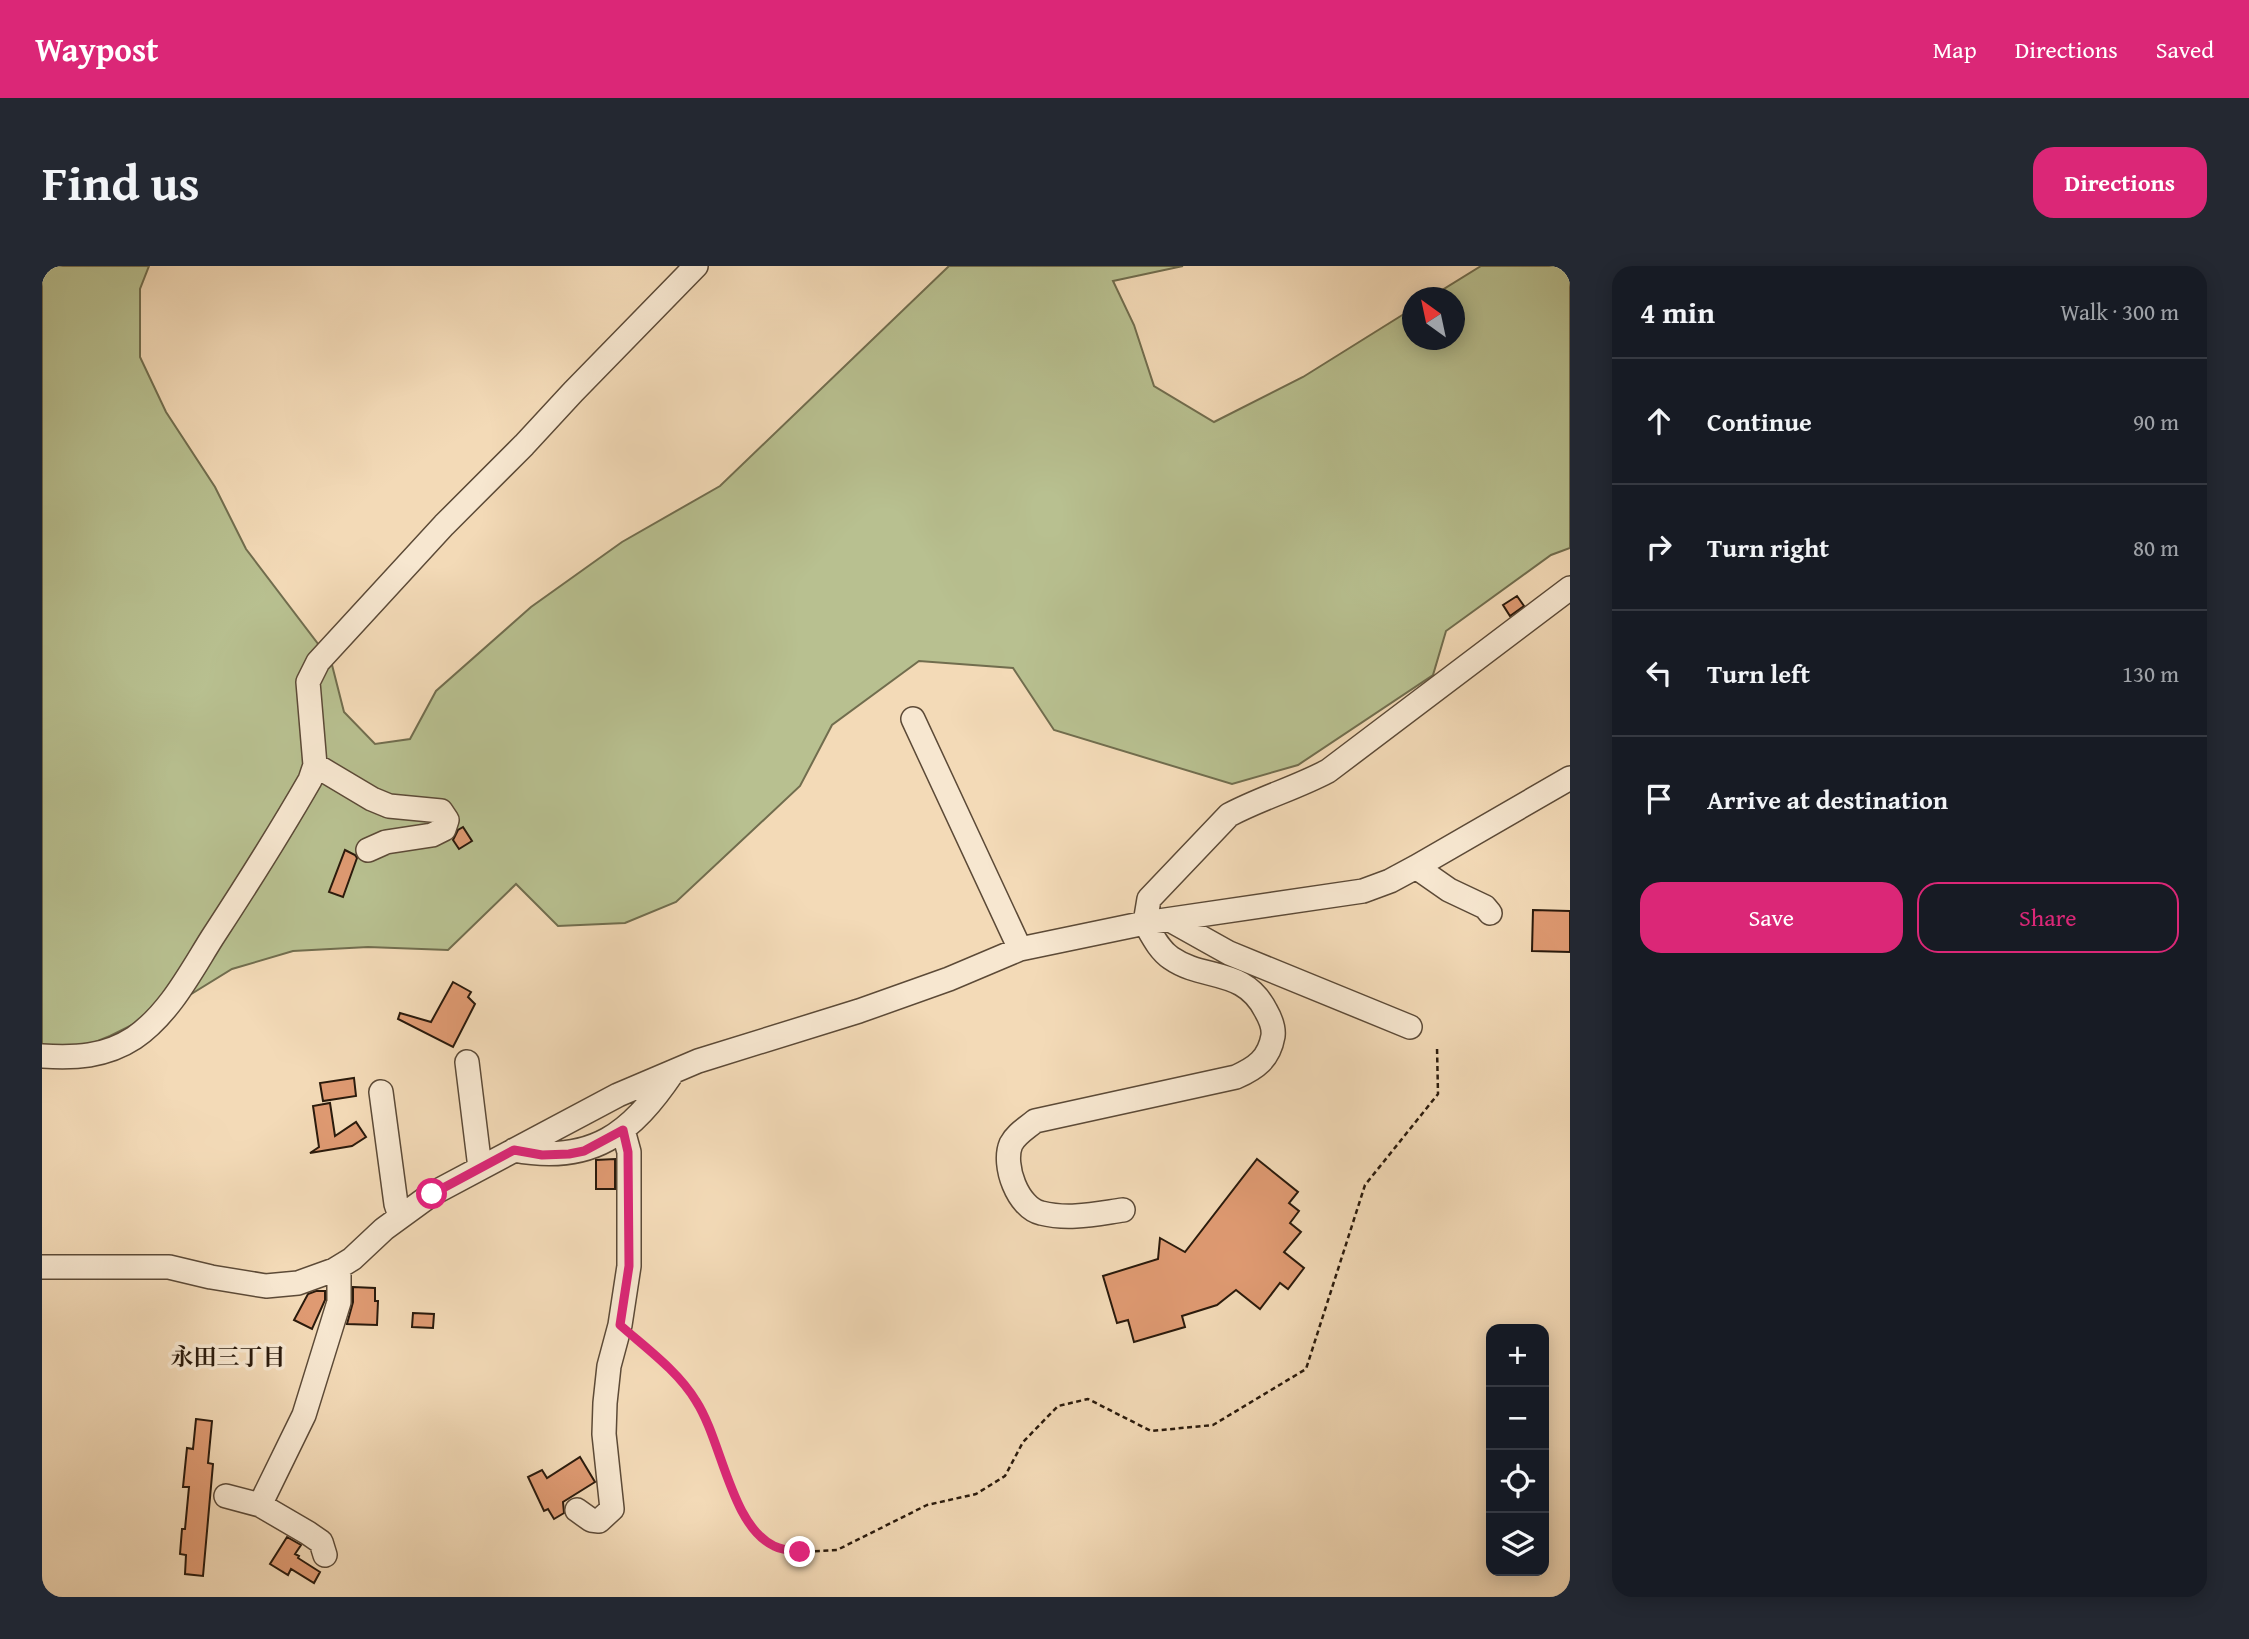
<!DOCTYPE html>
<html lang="en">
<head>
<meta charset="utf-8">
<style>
  :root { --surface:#171b24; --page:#242831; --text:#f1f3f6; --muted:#9ea1a6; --line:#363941; --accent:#db2777 }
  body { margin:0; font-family:"Gentium Book Plus","Noto Serif JP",serif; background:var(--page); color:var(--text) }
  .controls { position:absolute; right:21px; bottom:21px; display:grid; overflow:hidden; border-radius:14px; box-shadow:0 4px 18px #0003 }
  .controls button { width:63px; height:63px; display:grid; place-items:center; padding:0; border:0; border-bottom:2px solid var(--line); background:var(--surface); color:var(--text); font:35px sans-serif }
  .compass { position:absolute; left:1360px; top:21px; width:63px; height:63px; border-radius:50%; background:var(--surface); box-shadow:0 4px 18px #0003; rotate:327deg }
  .stop { position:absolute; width:21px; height:21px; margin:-16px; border:5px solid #db2777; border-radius:50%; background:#fff }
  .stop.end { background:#db2777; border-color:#fff; box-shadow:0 2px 7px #0008 }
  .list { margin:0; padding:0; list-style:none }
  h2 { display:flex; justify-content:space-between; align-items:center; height:91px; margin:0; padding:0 28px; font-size:30px }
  h2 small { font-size:23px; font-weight:400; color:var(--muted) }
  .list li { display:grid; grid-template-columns:46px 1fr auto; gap:21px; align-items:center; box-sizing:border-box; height:126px; padding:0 28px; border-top:2px solid var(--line) }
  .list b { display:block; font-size:26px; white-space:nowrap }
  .list em { font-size:23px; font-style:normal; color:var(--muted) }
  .actions { display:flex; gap:14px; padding:21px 28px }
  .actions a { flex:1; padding:16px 0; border:2px solid var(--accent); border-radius:21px; text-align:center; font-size:24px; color:var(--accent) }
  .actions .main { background:var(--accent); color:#fff }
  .icon { flex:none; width:38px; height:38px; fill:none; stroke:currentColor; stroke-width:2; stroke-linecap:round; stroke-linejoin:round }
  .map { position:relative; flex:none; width:1528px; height:1331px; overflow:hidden; border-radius:21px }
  header { display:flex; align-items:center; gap:42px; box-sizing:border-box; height:98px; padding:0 35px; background:var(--accent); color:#fff }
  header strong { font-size:33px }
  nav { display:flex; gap:38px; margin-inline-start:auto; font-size:24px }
  .intro { display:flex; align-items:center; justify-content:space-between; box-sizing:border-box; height:168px; padding:0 42px }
  h1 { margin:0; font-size:49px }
  .button { padding:18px 32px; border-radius:21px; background:var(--accent); color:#fff; font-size:24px; font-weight:700 }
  main { display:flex; gap:42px; padding:0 42px }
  aside { flex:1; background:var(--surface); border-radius:21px; box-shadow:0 4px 18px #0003 }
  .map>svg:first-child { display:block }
</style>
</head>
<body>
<header>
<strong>Waypost</strong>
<nav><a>Map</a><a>Directions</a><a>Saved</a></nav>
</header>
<div class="intro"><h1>Find us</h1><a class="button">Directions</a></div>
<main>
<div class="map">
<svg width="1528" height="1331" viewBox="0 0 1528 1331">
  <rect width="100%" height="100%" fill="#f3dab7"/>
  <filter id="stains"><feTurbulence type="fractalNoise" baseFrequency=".00286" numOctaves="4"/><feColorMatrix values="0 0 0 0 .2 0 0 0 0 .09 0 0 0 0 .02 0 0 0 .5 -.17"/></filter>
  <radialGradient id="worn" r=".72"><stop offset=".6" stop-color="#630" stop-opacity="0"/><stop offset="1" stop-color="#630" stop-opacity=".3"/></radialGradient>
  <!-- green -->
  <path fill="#b8c090" stroke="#716d4e" stroke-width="2" d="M0 0H107L98 23V91L124 146 173 221 204 283 289 395 302 446 333 478 368 473 394 425 489 341 580 276 678 220 907 0H1141L1071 15 1092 59 1112 120 1172 156 1261 111 1370 43V74H1412V32L1389 31 1439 0H1528V282L1509 289 1404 365 1391 409 1256 499 1190 518 1012 464 971 402 877 395 790 459 758 520 634 636 583 657 516 660 474 618 406 684 326 681 251 685 190 703 138 735 68 770 31 785 0 780Z"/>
  <!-- building -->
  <path fill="#df9a72" stroke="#2a1a0c" stroke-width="2" d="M1475 330 1482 340 1468 350 1461 339Z
    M421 561 430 575 417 583 411 574 416 564Z
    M303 584 313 589 315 592 301 631 287 626Z
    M1491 644 1528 645V686L1490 685Z
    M411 716 429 726 426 731 433 738 411 781 356 753 358 747 389 756Z
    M312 812 314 830 281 835 278 817Z
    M288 837 293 870 314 856 324 871 310 880 268 887 277 881 271 840Z
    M573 893V923H554V894Z
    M1215 893 1256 926 1247 937 1257 945 1248 957 1259 966 1242 986 1262 1002 1246 1023 1238 1017 1218 1043 1194 1024 1175 1039 1140 1050 1143 1061 1092 1076 1086 1054 1075 1057 1061 1010 1116 993 1118 972 1143 986Z
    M311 1021 333 1022V1035H336L335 1059 305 1058 311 1036Z
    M274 1025H283V1034L270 1063 252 1054 266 1028Z
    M371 1047 392 1048 391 1062 370 1061Z
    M154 1153 170 1155 166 1197 171 1198 161 1310 143 1308 144 1289 138 1288 140 1263H143L147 1221H141L145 1182 151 1183Z
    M538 1191 553 1216 521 1236 522 1247 512 1253 506 1243 502 1245 486 1211 500 1204 505 1212Z
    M245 1271 259 1279 253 1288 257 1290 256 1292 278 1306 272 1317 249 1303 246 1309 228 1298Z"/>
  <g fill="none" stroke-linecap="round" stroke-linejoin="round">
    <defs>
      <path id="minor" d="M871 453 978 683
        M273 499 330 533 347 540 399 545 405 554 402 563 390 569 344 576 326 584
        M1374 601 1407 624 1443 641 1448 647
        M1128 654 1187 687 1368 761
        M0 790C33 792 63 791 92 772 127 748 148 707 170 672 204 620 237 568 268 514L273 499 266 416 276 396 402 259 482 179 531 126 654 0
        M425 796 438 902
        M339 826 354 938 358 950
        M472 884C550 899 590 867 631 806
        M1081 944C1053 948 1027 954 999 947 976 942 960 899 969 878 974 868 985 862 993 855L1194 811C1214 802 1227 793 1231 770 1232 762 1228 752 1224 745 1202 701 1162 715 1129 692 1117 684 1110 669 1103 657L1107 633 1187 549C1219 532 1254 522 1286 505L1528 322
        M0 1001H127L169 1011 224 1020 256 1017 292 1004 310 993 342 963 390 928 576 829 656 795 817 745 907 713 978 683 1103 657 1321 625 1348 615 1374 601 1528 512
        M184 1230 218 1239 266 1267 279 1276 283 1289
        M218 1239 262 1149 297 1036V1001
        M535 1244 549 1254 557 1255 570 1243 562 1168 563 1137 567 1100 578 1059 587 1000V886L581 864"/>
    </defs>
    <!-- minor casing -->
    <use href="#minor" stroke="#5c4a37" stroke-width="26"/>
    <!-- path -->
    <path stroke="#2a1a0c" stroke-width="2.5" stroke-dasharray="5 3.5" stroke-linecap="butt" d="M593 1073 636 1111 655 1136 679 1189 700 1249 725 1277 735 1282 758 1286 795 1284 885 1239 934 1228 963 1210 981 1176 1016 1140 1046 1133 1109 1165 1171 1159 1264 1103 1323 919 1396 828 1395 781"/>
    <!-- minor -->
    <use href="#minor" stroke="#f7e7d0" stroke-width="23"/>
  </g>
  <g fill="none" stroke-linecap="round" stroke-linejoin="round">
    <!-- route -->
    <path stroke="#db2777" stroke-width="9" d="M390 928 472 884 500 889 527 888 542 885 581 864 586 886 587 1000 578 1059C604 1082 636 1105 654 1135 680 1175 689 1260 732 1280 740 1284 750 1285 758 1286"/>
  </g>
  <g text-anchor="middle" stroke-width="7" stroke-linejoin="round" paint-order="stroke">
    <!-- neighbourhood labels -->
    <g font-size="23" font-weight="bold" fill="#2a1a0c" stroke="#f7e7d0">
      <text x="186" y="1099">永田三丁目</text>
    </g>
  </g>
  <rect width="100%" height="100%" filter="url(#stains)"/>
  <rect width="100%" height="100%" fill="url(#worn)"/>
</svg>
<div class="controls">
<button>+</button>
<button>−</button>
<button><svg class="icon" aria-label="locate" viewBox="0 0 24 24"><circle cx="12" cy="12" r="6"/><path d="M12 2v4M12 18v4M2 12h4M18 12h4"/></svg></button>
<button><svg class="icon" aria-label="layers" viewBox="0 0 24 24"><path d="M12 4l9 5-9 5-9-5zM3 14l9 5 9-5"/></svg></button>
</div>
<svg class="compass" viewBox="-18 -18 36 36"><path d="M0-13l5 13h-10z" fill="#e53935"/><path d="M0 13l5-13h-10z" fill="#9ea1a6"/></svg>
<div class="stop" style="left:390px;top:928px"></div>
<div class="stop end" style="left:758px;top:1286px"></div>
</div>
<aside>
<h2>4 min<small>Walk · 300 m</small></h2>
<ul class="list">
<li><svg class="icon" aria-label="ahead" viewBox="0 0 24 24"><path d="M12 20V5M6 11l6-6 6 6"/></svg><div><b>Continue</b></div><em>90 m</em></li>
<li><svg class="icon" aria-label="right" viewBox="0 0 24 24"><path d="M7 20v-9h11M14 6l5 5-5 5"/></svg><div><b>Turn right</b></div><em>80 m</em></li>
<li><svg class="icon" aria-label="left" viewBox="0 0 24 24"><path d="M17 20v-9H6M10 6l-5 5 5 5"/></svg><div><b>Turn left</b></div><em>130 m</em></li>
<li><svg class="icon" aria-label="arrive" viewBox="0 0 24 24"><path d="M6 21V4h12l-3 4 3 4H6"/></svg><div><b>Arrive at destination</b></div></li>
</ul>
<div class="actions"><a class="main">Save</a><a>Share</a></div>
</aside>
</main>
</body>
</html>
